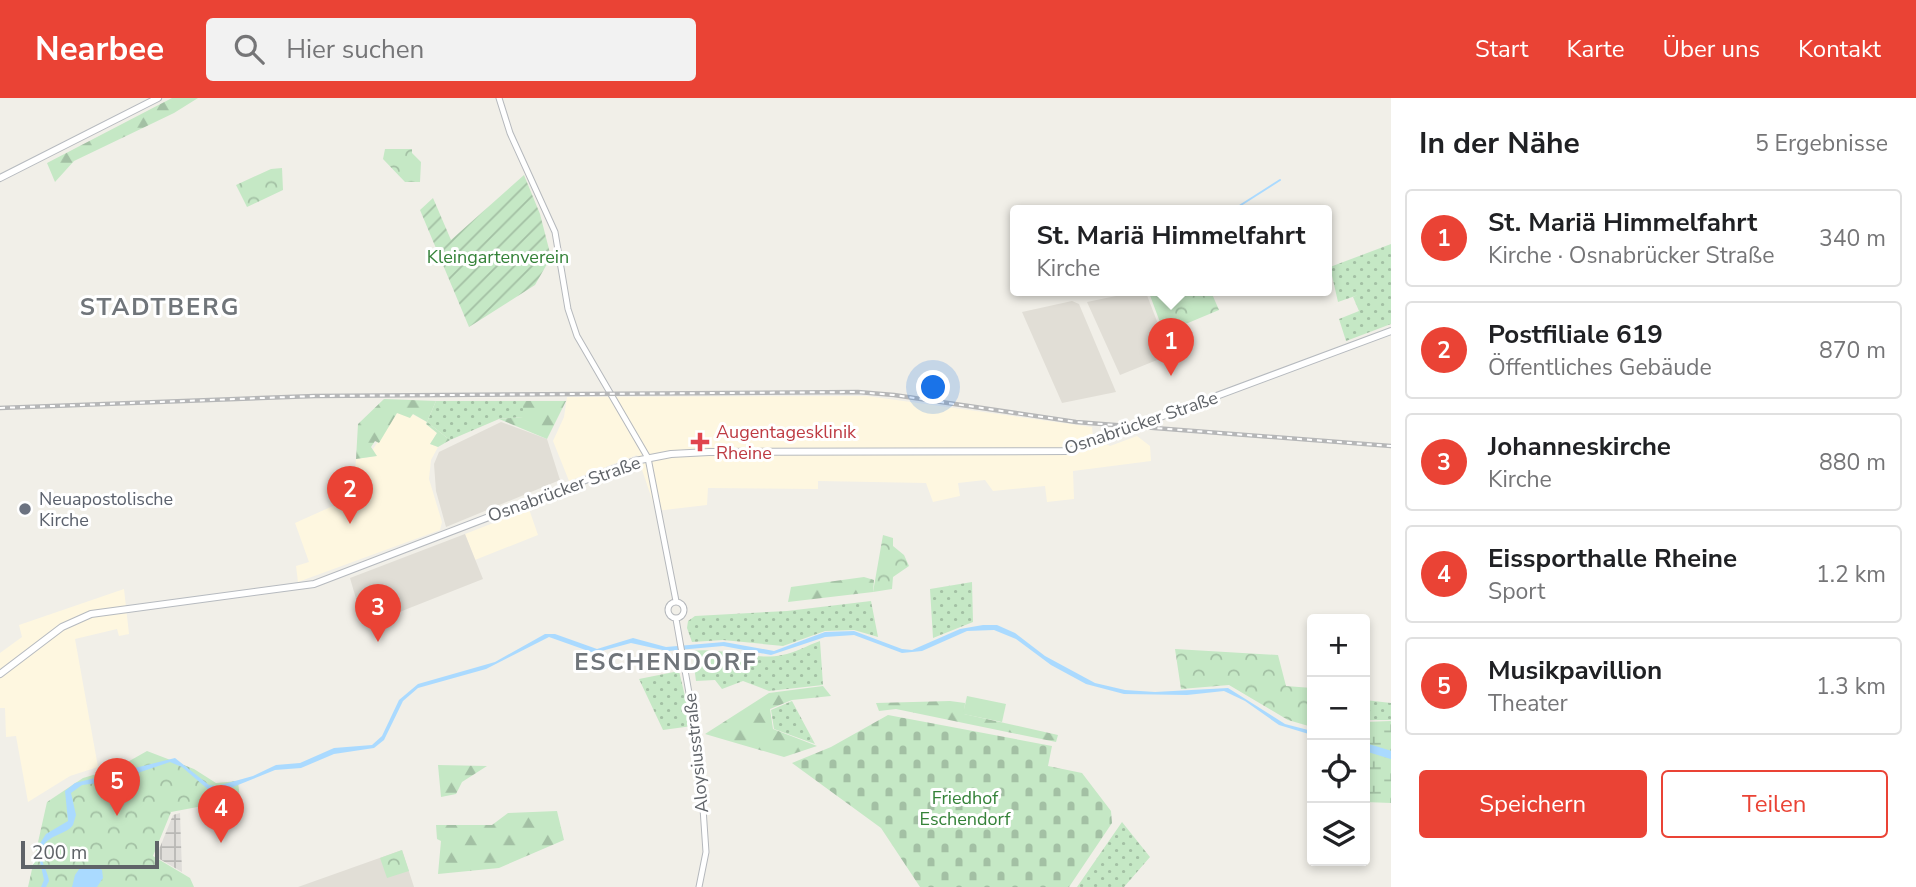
<!DOCTYPE html>
<html lang="de">
<head>
<meta charset="utf-8">
<style>
  :root { --surface:#fff; --page:#f2f2f2; --text:#202124; --muted:#757577; --line:#e0e0e0; --accent:#ea4335 }
  body { margin:0; font-family:"Nunito Sans",sans-serif; background:var(--page); color:var(--text) }
  .controls { position:absolute; right:21px; bottom:21px; display:grid; overflow:hidden; border-radius:7px; box-shadow:0 4px 10px #0003 }
  .controls button { width:63px; height:63px; display:grid; place-items:center; padding:0; border:0; border-bottom:2px solid var(--line); background:var(--surface); color:var(--text); font:35px sans-serif }
  .scale { position:absolute; left:21px; bottom:18px; width:138px; box-sizing:border-box; padding-left:7px; border:4px solid #5f6368; border-top:0; font-size:19px; line-height:24px; white-space:nowrap; color:#5f6368; -webkit-text-stroke:5px #fff; paint-order:stroke }
  .you { position:absolute; left:934px; top:290px; width:24px; height:24px; margin:-18px; border:5px solid #fff; border-radius:50%; background:#1a73e8; box-shadow:0 0 0 10px #1a73e833 }
  .badge { display:grid; place-items:center; width:46px; height:46px; border-radius:50%; background:var(--accent); color:#fff; font-size:23px; font-weight:700 }
  .pin { position:absolute; translate:-50% -58px; filter:drop-shadow(0 2px 4px #0008) }
  .pin::after { content:''; position:absolute; top:37px; width:24px; height:21px; background:inherit; clip-path:polygon(0 0,100% 0,50% 100%) }
  .popup { position:absolute; left:1010px; top:107px; width:322px; height:91px; box-sizing:border-box; display:grid; place-content:center; border-radius:7px; background:var(--surface); filter:drop-shadow(0 2px 5px #0005); font-size:23px; white-space:nowrap; color:var(--muted) }
  .popup b { font-size:26px; color:var(--text) }
  .popup::after { content:''; position:absolute; left:50%; top:100%; margin-left:-14px; border:14px solid transparent; border-top-color:var(--surface) }
  .list { margin:0; padding:0; list-style:none }
  h2 { display:flex; justify-content:space-between; align-items:center; height:91px; margin:0; padding:0 28px; font-size:30px }
  h2 small { font-size:23px; font-weight:400; color:var(--muted) }
  .list li { display:grid; grid-template-columns:46px 1fr auto; gap:21px; align-items:center; box-sizing:border-box; height:98px; margin:0 14px 14px; padding:0 14px; border:2px solid var(--line); border-radius:7px }
  .list b { display:block; font-size:26px; white-space:nowrap }
  .list p { margin:0; font-size:23px; white-space:nowrap; color:var(--muted) }
  .list em { font-size:23px; font-style:normal; color:var(--muted) }
  .actions { display:flex; gap:14px; padding:21px 28px }
  .actions a { flex:1; padding:16px 0; border:2px solid var(--accent); border-radius:7px; text-align:center; font-size:24px; color:var(--accent) }
  .actions .main { background:var(--accent); color:#fff }
  .icon { flex:none; width:38px; height:38px; fill:none; stroke:currentColor; stroke-width:2; stroke-linecap:round; stroke-linejoin:round }
  .map { position:relative; flex:none; width:1391px; height:789px; overflow:hidden }
  header { display:flex; align-items:center; gap:42px; box-sizing:border-box; height:98px; padding:0 35px; background:var(--accent); color:#fff }
  header strong { font-size:33px }
  nav { display:flex; gap:38px; margin-inline-start:auto; font-size:24px }
  .search { width:490px; height:63px; background:var(--page); display:flex; align-items:center; gap:18px; box-sizing:border-box; padding:0 24px; border-radius:7px; color:var(--muted); font-size:26px }
  main { display:flex }
  aside { flex:1; background:var(--surface) }
  .map>svg:first-child { display:block }
</style>
</head>
<body>
<header>
<strong>Nearbee</strong>
<div class="search"><svg class="icon" aria-label="search" viewBox="0 0 24 24"><circle cx="10" cy="10" r="6"/><path d="M15 15l6 6"/></svg>Hier suchen</div>
<nav><a>Start</a><a>Karte</a><a>Über uns</a><a>Kontakt</a></nav>
</header>
<main>
<div class="map">
<svg width="1391" height="789" viewBox="0 0 1391 789">
  <defs>
    <pattern id="industrial-grid" width="8" height="8" patternUnits="userSpaceOnUse" patternTransform="scale(1.75)"><rect width="8" height="8" fill="#e0deda"/><path d="M0 4h8M4 0v8" fill="none" stroke="#b9b8b5"/></pattern>
    <pattern id="grass-dots" width="8" height="8" patternUnits="userSpaceOnUse" patternTransform="scale(1.75)"><rect width="8" height="8" fill="#c5e8c5"/><path d="M2 2h.1M6 6h.1" fill="none" stroke="#a3c0a4" stroke-width="1.8" stroke-linecap="round"/></pattern>
    <pattern id="forest-firs" width="22" height="20" patternUnits="userSpaceOnUse" patternTransform="scale(1.75)"><rect width="22" height="20" fill="#c5e8c5"/><path d="M5 1l3.5 6h-7zM16 11l3.5 6h-7z" fill="#a3c0a4"/></pattern>
    <pattern id="wetland-marsh" width="20" height="14" patternUnits="userSpaceOnUse" patternTransform="scale(1.75)"><rect width="20" height="14" fill="#c5e8c5"/><path d="M1 5h8M5 5V1M11 12h8M15 12V8" fill="none" stroke="#a3c0a4"/></pattern>
    <pattern id="cemetery-stones" width="16" height="16" patternUnits="userSpaceOnUse" patternTransform="scale(1.75)"><rect width="16" height="16" fill="#c5e8c5"/><path d="M2 7V4a2 2 0 0 1 4 0v3zM10 15v-3a2 2 0 0 1 4 0v3z" fill="#a3c0a4"/></pattern>
    <pattern id="park-crowns" width="20" height="18" patternUnits="userSpaceOnUse" patternTransform="scale(1.75)"><rect width="20" height="18" fill="#c5e8c5"/><path d="M2 6a3 3 0 1 1 6 0M12 15a3 3 0 1 1 6 0" fill="none" stroke="#a3c0a4"/></pattern>
    <pattern id="garden-furrows" width="10" height="10" patternUnits="userSpaceOnUse" patternTransform="scale(1.75)"><rect width="10" height="10" fill="#c5e8c5"/><path d="M-1 1l2-2M0 10L10 0M9 11l2-2" fill="none" stroke="#a3c0a4"/></pattern>
  </defs>
  <rect width="100%" height="100%" fill="#f1efe8"/>
  <!-- commercial -->
  <path fill="#fef7e0" d="M867 298 1092 329 1093 339 1110 348 1137 338 1150 348 1151 363 1073 373 1074 401 1047 404 1045 388 993 393 985 382 958 385 960 398 933 404 926 385 818 383V391L708 390 707 407 656 413 637 357 569 383 553 343 564 319 567 299Z
    M397 315 412 316 427 324 426 326 437 335 430 346 438 349 431 362 429 381 442 424 440 432 298 484 296 468 309 464 295 425 335 407 353 394 356 361 376 358 373 351Z
    M529 411 538 437 475 462 465 436Z
    M124 491 129 536 119 538 117 531 75 541 98 669 70 678 28 704 16 638 6 639 5 610H0V555L22 539 19 527Z"/>
  <!-- industrial -->
  <path fill="url(#industrial-grid)" d="M180 715 182 774 156 759 173 717Z"/>
  <!-- education -->
  <path fill="#e1ded6" d="M1145 192 1168 252 1162 260 1120 277 1087 204Z
    M1072 203 1079 206 1116 294 1062 305 1022 214Z
    M501 324 547 341 560 382 446 429 436 393 434 366 439 354Z
    M465 436 483 481 364 528 350 480Z
    M402 752 414 789H298Z"/>
  <!-- grass -->
  <path fill="url(#grass-dots)" d="M1391 146V226L1346 243 1339 221 1359 213 1353 199 1358 197 1338 204 1330 169Z
    M436 303H523V319L499 321 450 342 427 324Z
    M972 484 973 524 933 540 930 491Z
    M871 503 878 539 854 532 825 533 783 548 723 542 692 544 687 530 688 523 695 518 787 513Z
    M820 543 823 587 769 593 743 583 722 591 715 582 696 583 692 553C723 549 755 563 782 557 795 555 808 547 820 543Z
    M679 573 692 628 663 632 639 581Z
    M1365 602 1391 605V622H1365Z
    M792 603 815 646 774 631 771 612Z
    M1122 724 1150 759 1124 789H1077Z"/>
  <!-- forest -->
  <path fill="url(#forest-firs)" d="M172 0H198L174 15 74 63 55 84 47 65Z
    M384 301 436 303 427 324 450 342 438 349 430 346 437 335 426 326 427 324 413 316 410 320 397 315 379 345 375 343 371 349 377 358 356 361 358 326Z
    M523 303H566L547 341 499 321 523 319Z
    M864 479 874 482 873 494 788 504 791 489Z
    M823 588 831 598 792 602 770 611 773 631 817 648 784 659 705 636 769 595Z
    M950 603 965 605 964 616 1058 637 1056 644 896 611 879 613 876 605Z
    M438 667 487 668 462 684 456 696 441 699Z
    M557 713 564 742 499 770 438 776 441 743 437 741 436 727H492L508 715Z"/>
  <!-- wetland -->
  <path fill="url(#wetland-marsh)" d="M1391 623V705L1365 704V624Z"/>
  <!-- cemetery -->
  <path fill="url(#cemetery-stones)" d="M888 617 1052 648 1048 668 1082 675 1111 713 1112 725 1069 789H920L881 730 792 665 831 649Z"/>
  <!-- park -->
  <path fill="url(#park-crowns)" d="M385 51H412V55L421 64 420 84H405L383 61Z
    M282 70 283 92 247 109 236 87 271 71Z
    M1148 192H1204L1212 196 1219 212 1164 235Z
    M883 437 893 440V448L904 457 909 468 893 479 892 491 873 494Z
    M1175 551 1278 557 1286 588 1312 590V629L1288 622 1229 587 1181 591Z
    M147 653 194 671 216 685 238 683 240 701 171 714 153 758 190 780 194 789H28L47 704 83 680 117 670Z
    M402 752 409 773 387 780 380 760Z"/>
  <!-- garden -->
  <path fill="url(#garden-furrows)" d="M524 77 540 116 551 159 535 187 469 229 420 112 433 100 451 142Z"/>
  <!-- pitch -->
  <path fill="#c5e8c5" d="M967 598 1006 606 1002 624 963 616Z"/>
  <!-- water -->
  <path fill="#aadaff" d="M983 527H997L1015 535 1045 558 1095 585 1125 592 1155 594 1228 590 1285 626 1312 633V637L1279 627 1245 603 1224 593 1187 597 1124 596 1086 586 1051 567 1016 541 994 532 967 533 922 553 902 555 854 537 825 539 771 557 723 548 667 553 631 545 594 555 549 539 486 571 418 590 403 603 384 642 374 650 334 656 301 670 275 672 223 693H210L182 669 170 664 114 683 82 687 71 695 76 717 73 727C65 738 42 737 41 756 41 764 48 774 49 783L46 789H41L44 782 37 750 46 736 68 723 65 693 75 685 175 660 209 687 217 688 253 678 276 667 300 665 334 650 372 647 382 638 399 602 418 586 495 564 545 536H555L597 551 633 540 666 549 724 544 774 553 825 534 854 533 902 551 912 552 960 531Z
    M82 767H90L102 772 103 780 97 789H72L75 777Z"/>
  <g fill="none" stroke-linecap="round" stroke-linejoin="round">
    <!-- stream -->
    <path stroke="#aadaff" stroke-width="2" d="M1233 112 1280 82"/>
    <!-- river -->
    <path stroke="#aadaff" stroke-width="8" d="M1365 649 1391 657"/>
    <defs>
      <path id="tertiary" d="M499 0 510 35 555 134 568 211 577 238 648 360 676 503
        M668 512a8 8 0 1 1 16 0a8 8 0 1 1-16 0Z
        M676 521 699 652 706 754 699 789"/>
      <path id="secondary" d="M0 80 158 0
        M0 576 62 529 91 516 314 486 635 363 671 356 709 354 1069 353 1391 233"/>
    </defs>
    <!-- tertiary casing -->
    <use href="#tertiary" stroke="#b5b8bc" stroke-width="7"/>
    <!-- secondary casing -->
    <use href="#secondary" stroke="#b6babf" stroke-width="8"/>
    <!-- tertiary -->
    <use href="#tertiary" stroke="#fff" stroke-width="5"/>
    <!-- secondary -->
    <use href="#secondary" stroke="#fff" stroke-width="6"/>
    <defs>
      <path id="rail" d="M0 310 315 298 858 294 894 297 1076 324 1391 348"/>
    </defs>
    <!-- rail casing -->
    <use href="#rail" stroke="#b6b7b8" stroke-width="4.5"/>
    <!-- rail -->
    <use href="#rail" stroke="#fff" stroke-width="2" stroke-dasharray="5" stroke-linecap="butt"/>
  </g>
  <!-- markers -->
  <path fill="#e0444e" stroke="#fff" stroke-width="2.5" d="M696.5 333.5h7v7h7v7h-7v7h-7v-7h-7v-7h7z"/>
  <circle fill="#6b7280" stroke="#fff" stroke-width="2.5" cx="25" cy="411" r="7"/>
  <g text-anchor="middle" stroke-width="6" stroke-linejoin="round" paint-order="stroke">
    <!-- park labels -->
    <g font-size="18" fill="#348238" stroke="#fff">
      <text x="498" y="165">Kleingartenverein</text>
      <text x="965" y="706">Friedhof<tspan x="965" dy="21">Eschendorf</tspan></text>
    </g>
    <!-- street labels -->
    <g font-size="18" fill="#5f6368" stroke="#fff">
      <text transform="translate(1141 325) rotate(-19)" y="6">Osnabrücker Straße</text>
      <text transform="translate(564 391) rotate(-20)" y="6">Osnabrücker Straße</text>
      <text transform="translate(696 655) rotate(-96)" y="6">Aloysiusstraße</text>
    </g>
    <!-- health labels -->
    <g font-size="18" fill="#be3a42" stroke="#fff" text-anchor="start">
      <text x="716" y="340">Augentagesklinik<tspan x="716" dy="21">Rheine</tspan></text>
    </g>
    <!-- worship labels -->
    <g font-size="18" fill="#5b616d" stroke="#fff" text-anchor="start">
      <text x="39" y="407">Neuapostolische<tspan x="39" dy="21">Kirche</tspan></text>
    </g>
    <!-- district labels -->
    <g font-size="24" font-weight="bold" letter-spacing="2" fill="#70757a" stroke="#fff">
      <text x="160" y="217">STADTBERG</text>
      <text x="666" y="572">ESCHENDORF</text>
    </g>
  </g>
</svg>
<div class="controls">
<button>+</button>
<button>−</button>
<button><svg class="icon" aria-label="locate" viewBox="0 0 24 24"><circle cx="12" cy="12" r="6"/><path d="M12 2v4M12 18v4M2 12h4M18 12h4"/></svg></button>
<button><svg class="icon" aria-label="layers" viewBox="0 0 24 24"><path d="M12 4l9 5-9 5-9-5zM3 14l9 5 9-5"/></svg></button>
</div>
<div class="scale">200 m</div>
<div class="you"></div>
<div class="pin badge" style="left:1171px;top:278px">1</div>
<div class="popup"><b>St. Mariä Himmelfahrt</b>Kirche</div>
<div class="pin badge" style="left:350px;top:426px">2</div>
<div class="pin badge" style="left:378px;top:544px">3</div>
<div class="pin badge" style="left:221px;top:745px">4</div>
<div class="pin badge" style="left:117px;top:718px">5</div>
</div>
<aside>
<h2>In der Nähe<small>5 Ergebnisse</small></h2>
<ul class="list">
<li><span class="badge">1</span><div><b>St. Mariä Himmelfahrt</b><p>Kirche · Osnabrücker Straße</p></div><em>340 m</em></li>
<li><span class="badge">2</span><div><b>Postfiliale 619</b><p>Öffentliches Gebäude</p></div><em>870 m</em></li>
<li><span class="badge">3</span><div><b>Johanneskirche</b><p>Kirche</p></div><em>880 m</em></li>
<li><span class="badge">4</span><div><b>Eissporthalle Rheine</b><p>Sport</p></div><em>1.2 km</em></li>
<li><span class="badge">5</span><div><b>Musikpavillion</b><p>Theater</p></div><em>1.3 km</em></li>
</ul>
<div class="actions"><a class="main">Speichern</a><a>Teilen</a></div>
</aside>
</main>
</body>
</html>
